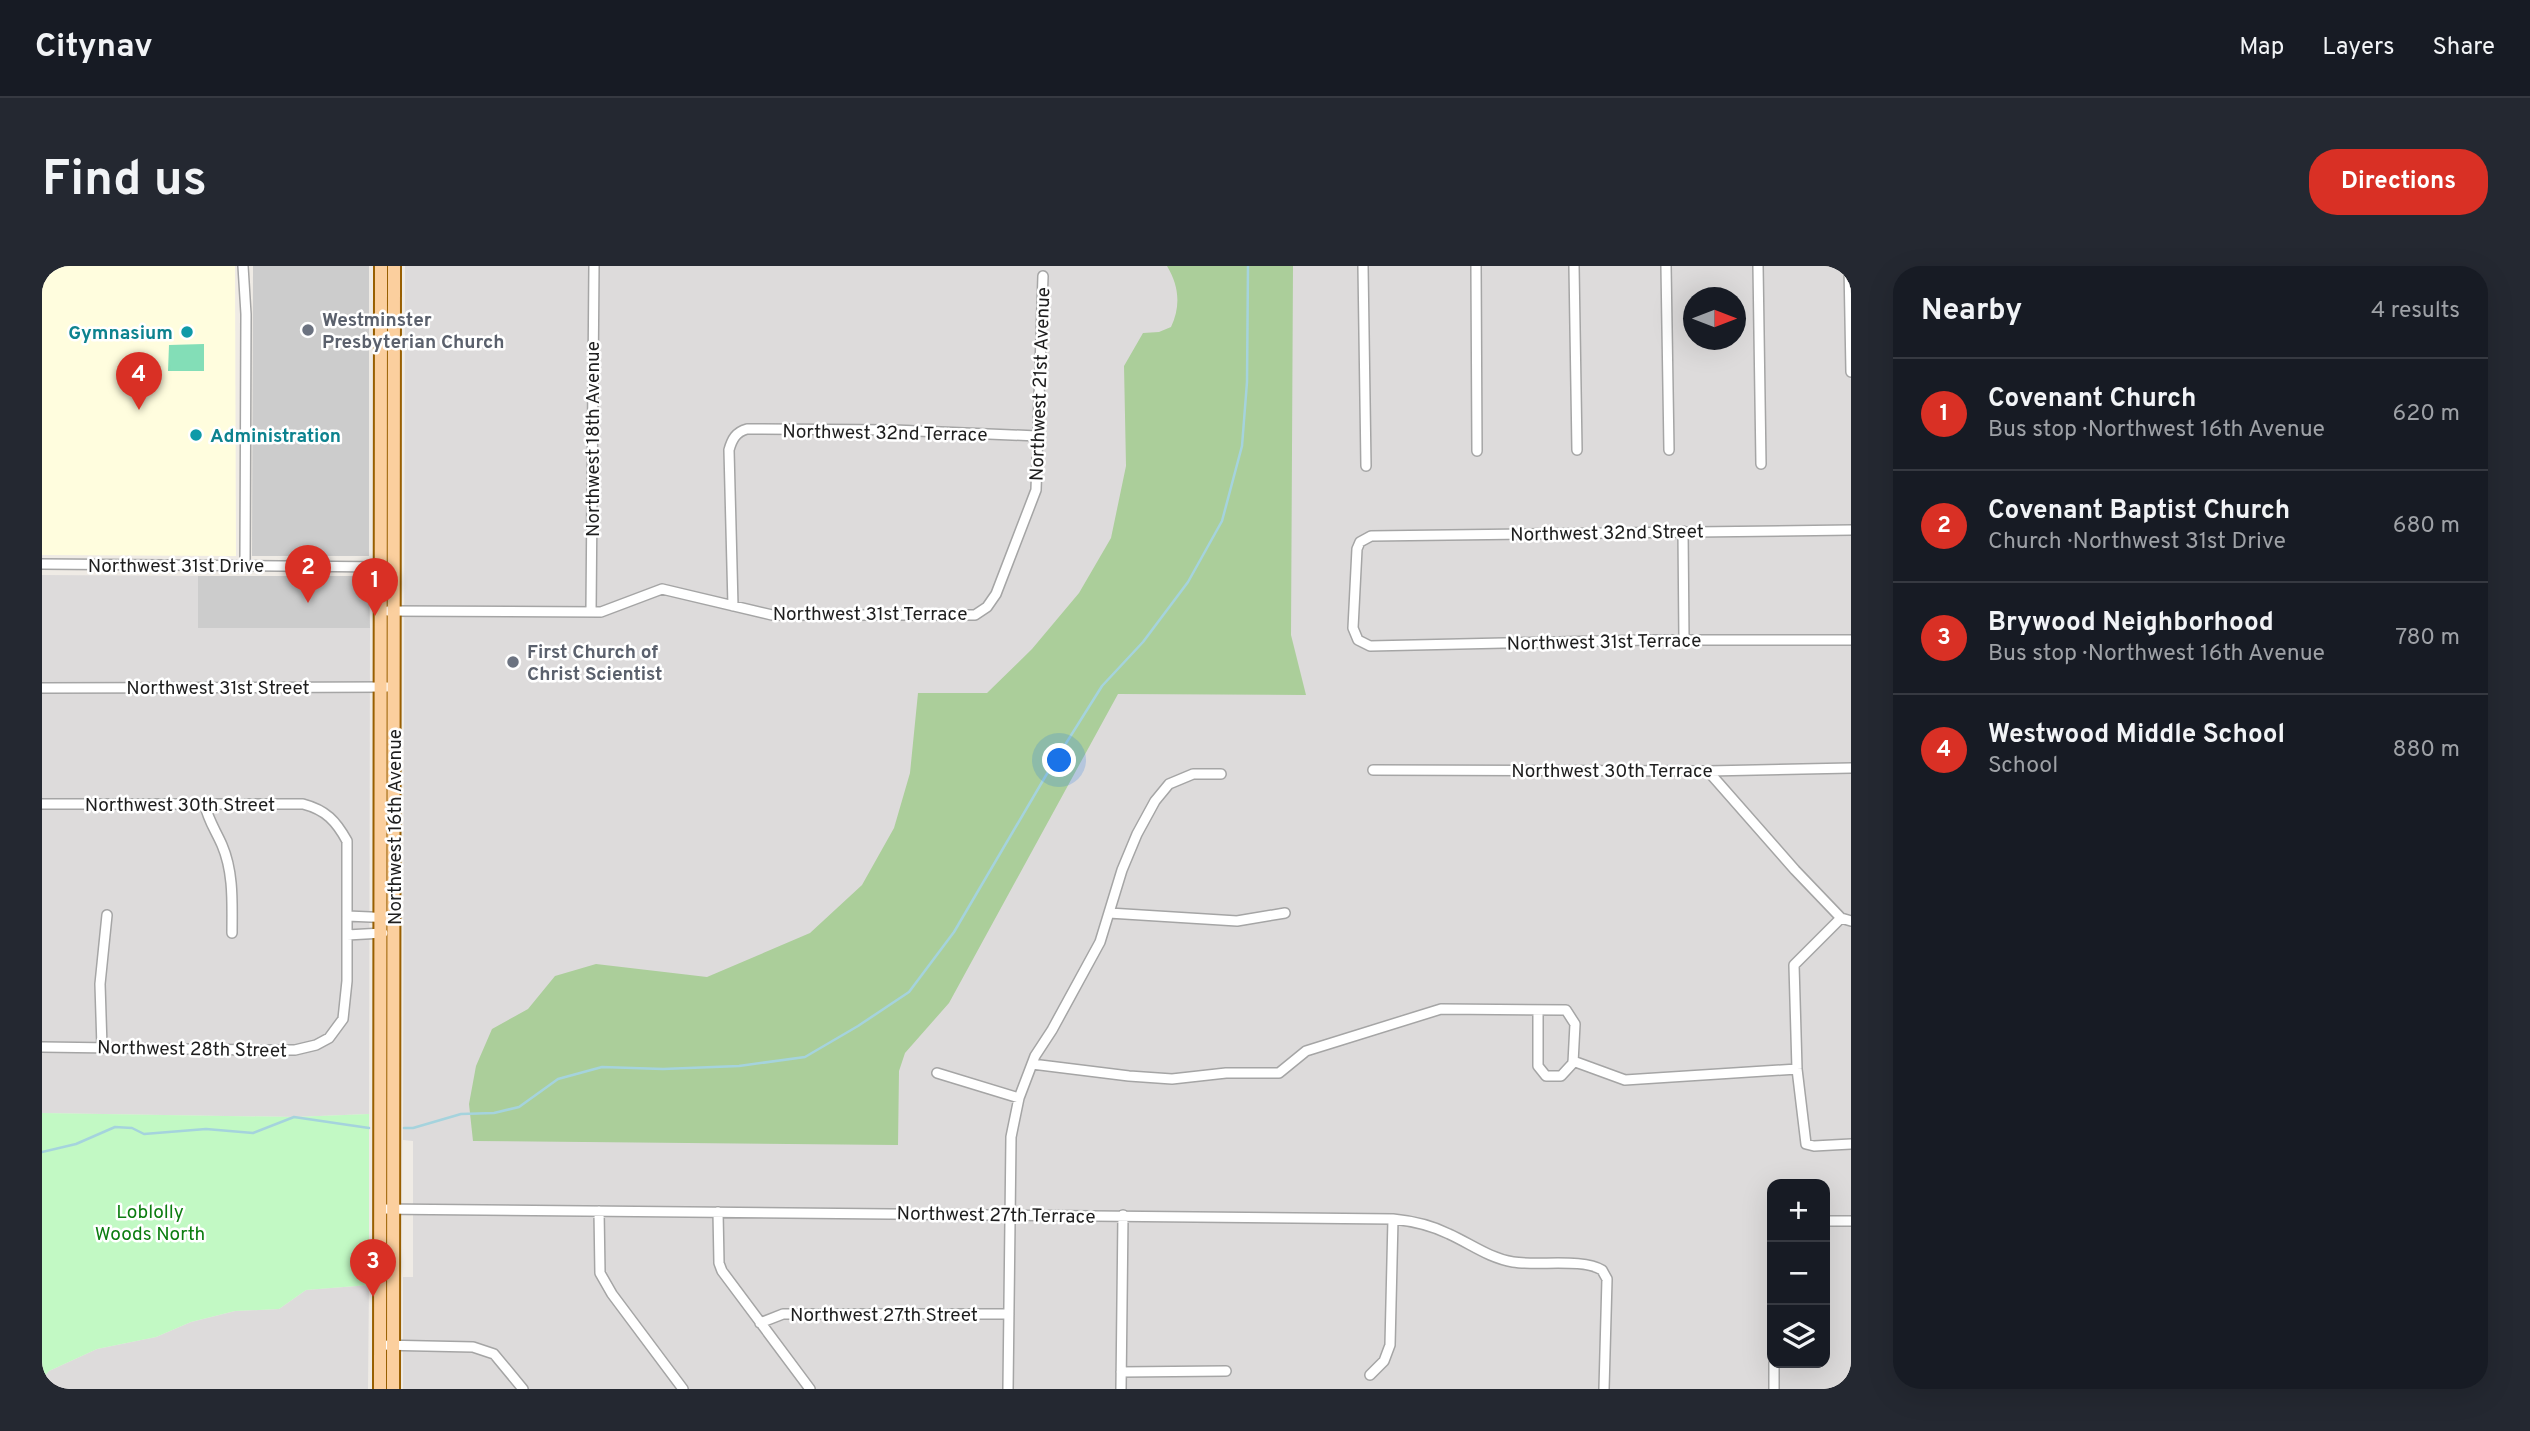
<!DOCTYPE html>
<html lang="en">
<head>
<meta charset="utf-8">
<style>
  :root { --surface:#171b24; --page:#242831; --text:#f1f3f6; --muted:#9ea1a6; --line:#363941; --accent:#d93025 }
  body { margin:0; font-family:Overpass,sans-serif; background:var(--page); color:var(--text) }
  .controls { position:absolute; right:21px; bottom:21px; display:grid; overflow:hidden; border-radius:14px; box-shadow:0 7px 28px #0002 }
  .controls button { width:63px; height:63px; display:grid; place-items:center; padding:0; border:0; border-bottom:2px solid var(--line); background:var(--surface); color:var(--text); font:35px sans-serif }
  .compass { position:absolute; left:1641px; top:21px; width:63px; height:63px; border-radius:50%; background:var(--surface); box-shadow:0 7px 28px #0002; rotate:90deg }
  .you { position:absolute; left:1018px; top:495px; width:24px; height:24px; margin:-18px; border:5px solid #fff; border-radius:50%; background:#1a73e8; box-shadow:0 0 0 10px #1a73e833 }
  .badge { display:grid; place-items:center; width:46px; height:46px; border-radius:50%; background:var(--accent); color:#fff; font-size:23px; font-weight:700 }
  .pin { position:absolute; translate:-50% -58px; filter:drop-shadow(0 2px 4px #0008) }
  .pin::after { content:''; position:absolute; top:37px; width:24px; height:21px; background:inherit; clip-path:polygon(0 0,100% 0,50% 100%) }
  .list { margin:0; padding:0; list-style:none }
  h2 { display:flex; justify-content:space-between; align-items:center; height:91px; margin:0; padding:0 28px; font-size:30px }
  h2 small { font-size:23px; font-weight:400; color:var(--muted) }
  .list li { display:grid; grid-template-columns:46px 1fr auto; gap:21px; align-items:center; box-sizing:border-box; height:112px; padding:0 28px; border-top:2px solid var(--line) }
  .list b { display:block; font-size:26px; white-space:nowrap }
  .list p { margin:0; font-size:23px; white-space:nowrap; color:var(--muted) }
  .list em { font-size:23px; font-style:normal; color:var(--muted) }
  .icon { flex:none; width:38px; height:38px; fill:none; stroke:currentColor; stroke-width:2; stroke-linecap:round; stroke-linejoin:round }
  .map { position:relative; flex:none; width:1809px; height:1123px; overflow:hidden; border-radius:28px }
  header { display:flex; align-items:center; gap:42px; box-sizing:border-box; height:98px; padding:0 35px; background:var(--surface); border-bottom:2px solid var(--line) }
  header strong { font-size:33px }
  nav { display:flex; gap:38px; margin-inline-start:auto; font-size:24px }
  .intro { display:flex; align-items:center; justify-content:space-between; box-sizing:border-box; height:168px; padding:0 42px }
  h1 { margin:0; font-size:49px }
  .button { padding:18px 32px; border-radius:28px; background:var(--accent); color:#fff; font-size:24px; font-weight:700 }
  main { display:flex; gap:42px; padding:0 42px }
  aside { flex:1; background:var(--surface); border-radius:28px; box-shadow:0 7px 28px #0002 }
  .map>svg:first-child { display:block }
</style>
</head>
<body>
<header>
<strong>Citynav</strong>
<nav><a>Map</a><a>Layers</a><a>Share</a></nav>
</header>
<div class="intro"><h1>Find us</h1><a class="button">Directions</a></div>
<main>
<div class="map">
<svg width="1809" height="1123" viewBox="0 0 1809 1123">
  <rect width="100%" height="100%" fill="#efebe5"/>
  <!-- residential -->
  <path fill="#dddbdb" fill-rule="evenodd" d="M363 0H1809V1123H361V1011H371V875L361 874ZM1652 32H1694V74H1652ZM1730 918H1783V1097H1730Z
    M0 309 156 310V362H328L327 848 252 851 0 847Z
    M327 1019 326 1123H0V1113L7 1105 55 1083 114 1071 149 1056 193 1045 237 1043 264 1024Z"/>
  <!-- education -->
  <path fill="#fffdde" d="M0 0H193L194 290 0 289Z"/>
  <!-- religious -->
  <path fill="#ccc" d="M211 0H327V290H210Z
    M156 310H327L328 362H156Z"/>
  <!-- forest -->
  <path fill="#abce9a" d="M1125 0H1251L1249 369 1264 429 1076 428 907 737 863 787 857 805 856 879 431 875 427 838 434 800 450 763 486 743 513 710 554 698 665 711 768 667 820 619 852 562 868 507 876 427H945L990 383 1037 327 1069 272 1084 200 1082 100 1101 67 1117 66 1129 61C1139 40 1137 20 1125 0Z"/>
  <!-- park -->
  <path fill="#c2f9c4" d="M0 847 252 851 327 848V1019L264 1024 237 1043 193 1045 149 1056 114 1071 55 1083 7 1105 0 1113Z"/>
  <!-- pitch -->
  <path fill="#83deb7" d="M162 78V105H126L127 79Z"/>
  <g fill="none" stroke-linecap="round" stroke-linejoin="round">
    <!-- stream -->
    <path stroke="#a5d3dd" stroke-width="2.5" d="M362 862H371L419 848 452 847 477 841 516 813 560 801 621 803 697 800 763 791 816 760 867 726 912 666 1006 506 1060 420 1101 376 1146 316 1180 255 1200 180 1205 116 1206 0
      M0 886 34 878 73 861 90 862 102 868 164 863 211 867 252 851 327 862"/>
    <defs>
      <path id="minor" d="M201 0 204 48 203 299
        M1321 0 1324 200
        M1434 0 1435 185
        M1532 0 1535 184
        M1624 0 1627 184
        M1716 0 1719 198
        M1807 0 1809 106
        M1809 264 1329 270 1318 276 1315 283 1311 362 1316 374 1328 380 1605 374H1809
        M1641 265 1642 374
        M0 298 345 301
        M691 340 687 184C690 173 694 166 705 163L852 164 995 170
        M346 345 559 346 620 323 730 349H933L945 341 954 328 994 224 1001 10
        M549 346 552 0
        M0 422 345 421
        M1331 504 1666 505 1809 502
        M1666 505 1753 604 1799 652 1809 655
        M0 538H261C284 544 294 555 305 575V715L301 753 287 772 274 779 253 784H218L0 781
        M163 539C166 554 174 565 180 579 192 607 190 638 190 667
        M1067 647 1195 655 1243 647
        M305 650 352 652
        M1799 652 1752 699 1755 803 1764 878 1772 880 1809 878
        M305 669 341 667
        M60 781 58 718 65 649
        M1531 795 1583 814 1755 803
        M990 798 1087 810 1130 813 1184 807H1237L1264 785 1399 743 1524 744 1533 758 1531 797 1519 810H1504L1496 800V744
        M895 807 977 832
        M338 943 1351 953C1371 955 1389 959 1407 968 1429 978 1447 992 1471 996 1496 1000 1541 992 1560 1004L1565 1013 1562 1123
        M557 945 558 1007 570 1028 641 1123
        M676 946 677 997 680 1005 768 1123
        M1783 955H1809
        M718 1057 741 1048H967
        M338 1079 431 1081 452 1088 481 1123
        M1079 1106 1184 1105
        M1328 1109 1342 1095 1348 1079 1351 953
        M966 1123 969 871 977 832 993 790 1010 764 1058 676 1080 604 1095 568 1113 535 1127 518 1151 508H1179
        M1079 1123 1081 949
        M1732 1123V1097"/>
      <path id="major" d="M338 1123 339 0
        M351 1123 352 0"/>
    </defs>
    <!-- minor casing -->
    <use href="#minor" stroke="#a5a5a5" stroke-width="12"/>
    <!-- major casing -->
    <use href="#major" stroke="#985f01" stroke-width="16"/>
    <!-- minor -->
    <use href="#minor" stroke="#fff" stroke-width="9"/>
    <!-- major -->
    <use href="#major" stroke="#fbcf9e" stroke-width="12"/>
  </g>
  <!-- markers -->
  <g fill="#6b7280" stroke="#fff" stroke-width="2.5">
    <circle cx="266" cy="64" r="7"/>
    <circle cx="471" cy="396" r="7"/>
  </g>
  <g fill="#0f9aa8" stroke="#fff" stroke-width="2.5">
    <circle cx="145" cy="66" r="7"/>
    <circle cx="154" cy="169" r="7"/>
  </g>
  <g text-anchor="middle" stroke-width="5" stroke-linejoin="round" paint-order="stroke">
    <!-- worship labels -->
    <g font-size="19" font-weight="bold" fill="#5b616d" stroke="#fff" text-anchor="start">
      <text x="280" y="60">Westminster<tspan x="280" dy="22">Presbyterian Church</tspan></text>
      <text x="485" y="392">First Church of<tspan x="485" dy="22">Christ Scientist</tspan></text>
    </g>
    <!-- culture labels -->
    <g font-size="19" font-weight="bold" fill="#0d838f" stroke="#fff" text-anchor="end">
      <text x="131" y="73">Gymnasium</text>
      <text x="168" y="176" text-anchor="start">Administration</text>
    </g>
    <!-- street labels -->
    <g font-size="19" fill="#1e1e1e" stroke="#fff">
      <text transform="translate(997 118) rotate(-88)" y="7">Northwest 21st Avenue</text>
      <text transform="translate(843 166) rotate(1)" y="7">Northwest 32nd Terrace</text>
      <text transform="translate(550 173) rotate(-90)" y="7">Northwest 18th Avenue</text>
      <text transform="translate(1565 266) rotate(-1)" y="7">Northwest 32nd Street</text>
      <text x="134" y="306">Northwest 31st Drive</text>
      <text x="828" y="354">Northwest 31st Terrace</text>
      <text transform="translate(1562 375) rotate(-1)" y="7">Northwest 31st Terrace</text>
      <text x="176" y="428">Northwest 31st Street</text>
      <text x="1570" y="511">Northwest 30th Terrace</text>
      <text x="138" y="545">Northwest 30th Street</text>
      <text transform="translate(352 561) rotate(-90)" y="7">Northwest 16th Avenue</text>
      <text transform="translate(150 782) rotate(1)" y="7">Northwest 28th Street</text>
      <text transform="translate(954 948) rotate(1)" y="7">Northwest 27th Terrace</text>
      <text x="842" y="1055">Northwest 27th Street</text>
    </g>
    <!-- park labels -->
    <g font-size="19" fill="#0c7d10" stroke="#fff">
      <text x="108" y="952">Loblolly<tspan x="108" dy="22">Woods North</tspan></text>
    </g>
  </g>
</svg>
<div class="controls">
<button>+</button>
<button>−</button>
<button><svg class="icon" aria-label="layers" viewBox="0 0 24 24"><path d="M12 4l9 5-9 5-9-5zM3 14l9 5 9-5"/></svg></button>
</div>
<svg class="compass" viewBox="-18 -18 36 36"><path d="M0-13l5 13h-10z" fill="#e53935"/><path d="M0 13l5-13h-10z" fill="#9ea1a6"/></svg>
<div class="you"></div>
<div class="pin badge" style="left:333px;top:350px">1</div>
<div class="pin badge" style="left:266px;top:337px">2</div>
<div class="pin badge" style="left:331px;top:1031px">3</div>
<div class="pin badge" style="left:97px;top:144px">4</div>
</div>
<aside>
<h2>Nearby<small>4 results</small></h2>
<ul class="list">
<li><span class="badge">1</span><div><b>Covenant Church</b><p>Bus stop · Northwest 16th Avenue</p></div><em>620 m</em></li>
<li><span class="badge">2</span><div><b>Covenant Baptist Church</b><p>Church · Northwest 31st Drive</p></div><em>680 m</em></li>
<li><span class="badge">3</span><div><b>Brywood Neighborhood</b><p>Bus stop · Northwest 16th Avenue</p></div><em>780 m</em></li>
<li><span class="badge">4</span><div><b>Westwood Middle School</b><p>School</p></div><em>880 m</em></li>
</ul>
</aside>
</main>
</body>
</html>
